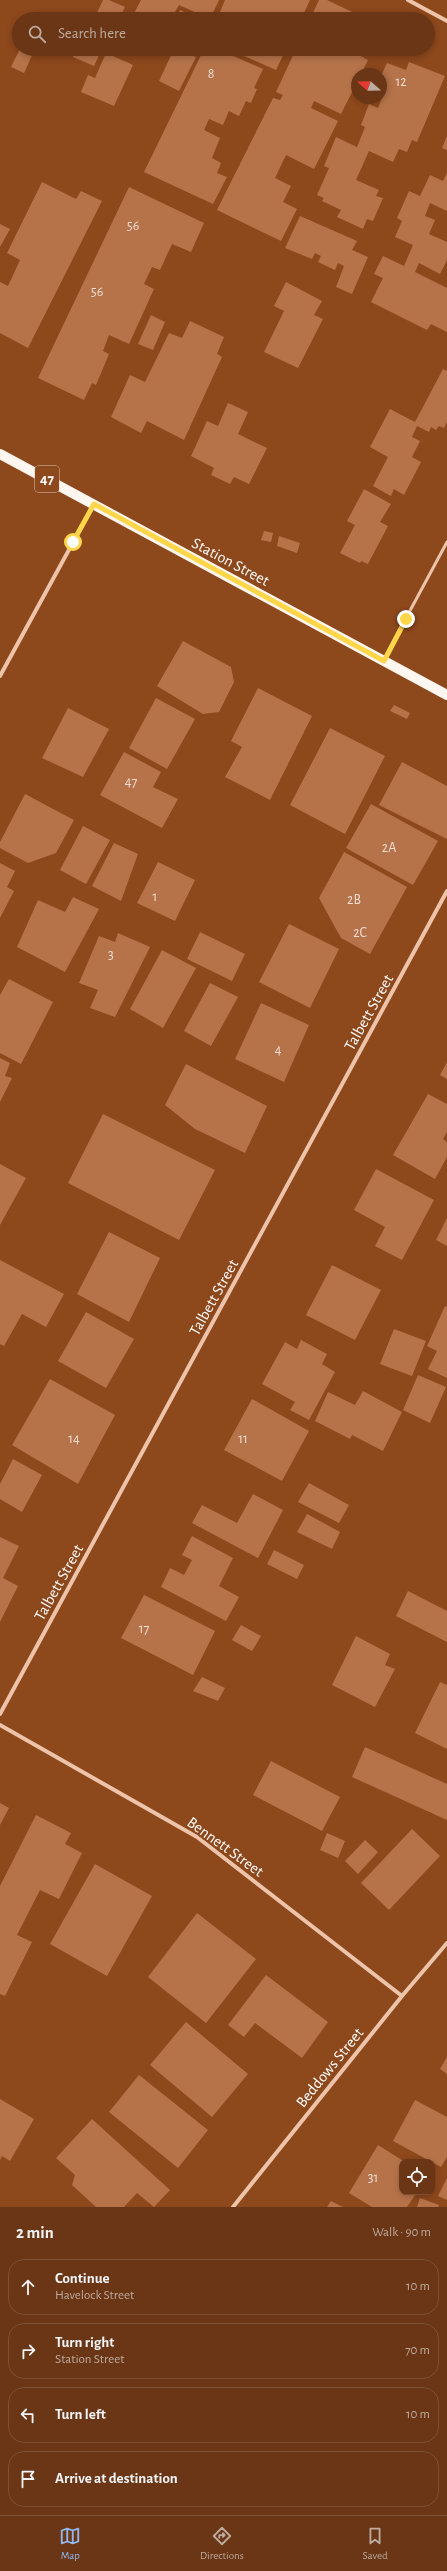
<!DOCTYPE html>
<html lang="en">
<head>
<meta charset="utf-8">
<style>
  :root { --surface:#6a3615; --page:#724122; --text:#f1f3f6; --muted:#beaba0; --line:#7d5034; --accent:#90b9f0 }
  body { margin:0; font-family:"Alegreya Sans",sans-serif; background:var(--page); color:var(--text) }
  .controls { position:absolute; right:12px; bottom:12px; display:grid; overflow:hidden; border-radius:8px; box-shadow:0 2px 6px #0003 }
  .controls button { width:36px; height:36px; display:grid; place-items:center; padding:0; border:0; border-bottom:1px solid var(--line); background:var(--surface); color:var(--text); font:20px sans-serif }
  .compass { position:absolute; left:351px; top:68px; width:36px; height:36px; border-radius:50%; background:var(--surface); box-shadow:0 2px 6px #0003; rotate:290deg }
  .stop { position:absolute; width:12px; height:12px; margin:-9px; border:3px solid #ffd54a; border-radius:50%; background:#fff }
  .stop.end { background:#ffd54a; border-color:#fff; box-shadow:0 1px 4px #0008 }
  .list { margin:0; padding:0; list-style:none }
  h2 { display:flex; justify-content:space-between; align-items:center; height:52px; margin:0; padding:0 16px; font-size:17px }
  h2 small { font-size:13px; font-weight:400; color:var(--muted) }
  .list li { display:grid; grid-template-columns:26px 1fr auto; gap:12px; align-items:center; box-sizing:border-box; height:56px; margin:0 8px 8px; padding:0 8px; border:1px solid var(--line); border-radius:16px }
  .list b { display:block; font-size:15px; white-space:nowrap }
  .list p { margin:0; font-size:13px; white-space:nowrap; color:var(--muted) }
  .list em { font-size:13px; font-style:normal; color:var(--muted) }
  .icon { flex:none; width:22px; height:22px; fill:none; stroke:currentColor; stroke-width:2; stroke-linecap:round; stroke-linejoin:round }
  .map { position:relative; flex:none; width:447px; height:2207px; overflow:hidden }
  .search { position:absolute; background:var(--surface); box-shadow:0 2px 6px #0003; left:12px; right:12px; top:12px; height:44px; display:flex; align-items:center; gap:10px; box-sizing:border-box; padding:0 14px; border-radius:22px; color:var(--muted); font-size:15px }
  .sheet { height:308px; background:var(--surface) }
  nav { display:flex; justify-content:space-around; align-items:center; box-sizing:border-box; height:56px; border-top:1px solid var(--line); background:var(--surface); font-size:11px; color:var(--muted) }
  nav a { display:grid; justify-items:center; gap:2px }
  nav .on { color:var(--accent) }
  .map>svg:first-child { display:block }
</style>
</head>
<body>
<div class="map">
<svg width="447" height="2207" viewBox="0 0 447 2207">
  <rect width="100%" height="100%" fill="#8d481c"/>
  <!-- building -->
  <path fill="#b6734a" d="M103 0H109L125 7 119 19H94Z
    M141 0H219L210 19 179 5 171 19H131Z
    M225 0H310L303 15 309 17 217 19Z
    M319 0H327L367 19H310Z
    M180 10 198 19H176Z
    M50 13 65 19H48Z
    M20 49H35L24 73 11 67Z
    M77 49H102L94 66 73 57Z
    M174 49 196 57 179 91 159 81Z
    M204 49H286L276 70 233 51 231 55 263 69 254 88 257 89 251 103 246 101 239 116 229 111 223 125 209 119 204 130 220 138 212 158 221 163 217 173 227 177 213 204 144 172Z
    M296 49H362L359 55 368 60 361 74H357V82L341 114 314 101 311 108 338 121 314 169 286 155 275 178 291 186 283 202 297 209 281 241 217 210 273 98 280 100 283 95 276 92Z
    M106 53 133 65 114 106 81 92 88 75 95 78Z
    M409 62 445 76 417 142 412 140 407 152 399 149 393 162 369 151 356 180 379 190 376 196 383 198 373 221 367 219 363 229 337 217 341 210 322 201 324 198 317 195 329 168 324 166 336 137 357 147 365 127 361 125 369 104 378 108 384 93 381 91V76L387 63 406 70Z
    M447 136V150L442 148Z
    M447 173V211L430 203 425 216 435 220 429 234 447 242V260L440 274 419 263 415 272 447 288V332L431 324 427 330 371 302 383 278 374 274 383 256 404 266 413 245 395 237 402 221 397 218 409 191 420 196 430 175 443 181Z
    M42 182 76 199 81 191 102 201 28 348 0 333V282L8 286 20 260 7 253Z
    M129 187 204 223 191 252 172 244 160 270 152 267 144 284 154 289 129 344 109 335 103 351 109 354 96 385 92 383 84 400 38 378Z
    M300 216 357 241 352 250 368 257 352 294 336 287 344 266 338 263 335 270 318 262 321 256 315 253 312 259 285 248Z
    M0 224 10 229 0 247Z
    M286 282 322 301 314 315 323 319 298 368 264 352 284 311 274 306Z
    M151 315 165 322 153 350 138 344Z
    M190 321 224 337 217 354 222 357 184 440 147 421 141 433 111 417 130 375 145 382 169 333 182 338Z
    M443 369 447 371V422L444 428 439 426 436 430 431 427 429 432 417 426 412 437 420 441 412 457 421 462 404 495 394 489 391 496 373 486 388 457 370 447 390 409 415 422Z
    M228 403 248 412 238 434 267 448 249 484 234 477 230 484 211 475 214 468 191 456 207 421 218 426Z
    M364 489 391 504 380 522 388 526 368 564 361 561 360 563 340 553 355 525 347 521Z
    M264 531 273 533 271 542 261 540Z
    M279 536 300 543 297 553 277 546Z
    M183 641 231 667 234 682 219 712 203 714 157 686Z
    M258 688 312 716 270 800 225 777 242 747 231 741Z
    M156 698 195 719 167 769 129 748Z
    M394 705 410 713 407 719 390 711Z
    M68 708 109 729 83 777 42 758Z
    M330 728 385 756 345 834 290 805Z
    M124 752 161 772 153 787 178 799 162 828 100 795Z
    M402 762 447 786V839L379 805Z
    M25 794 74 820 56 853 28 863 0 848V842Z
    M371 804 438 841 413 885 346 848Z
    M83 826 110 840 86 884 60 870Z
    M114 843 138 854 121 901 92 886Z
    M344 852 407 887 370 954 341 938 319 898Z
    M158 862 195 880 175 921 137 903Z
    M0 863 15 871 7 887 14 891 0 918Z
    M73 897 99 909 65 972 17 947 38 900 65 912Z
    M289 924 339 949 310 1008 259 982Z
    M200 932 245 954 232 981 187 959Z
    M118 933 150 947 115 1017 90 1008 98 990 79 983 99 936 115 942Z
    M162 950 196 968 163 1028 130 1009Z
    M9 979 53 1002 21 1064 0 1053V995Z
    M210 983 238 997 211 1046 184 1031Z
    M261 1003 309 1025 284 1082 235 1059Z
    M0 1058 10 1063 5 1076 12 1078 0 1102Z
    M447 1062V1079L440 1075Z
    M186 1064 267 1106 245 1153 195 1129 165 1105Z
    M428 1094 447 1104V1132L443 1139 447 1142V1157L435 1179 393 1155Z
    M103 1114 215 1170 179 1240 68 1183Z
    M0 1164 26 1178 0 1225Z
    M376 1169 434 1200 402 1260 375 1246 385 1227 354 1210Z
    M447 1218V1246L436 1240Z
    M109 1232 160 1258 129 1322 77 1294Z
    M0 1260 64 1294 46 1327 22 1314 4 1346 0 1344Z
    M332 1265 381 1290 355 1340 306 1315Z
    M445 1306 447 1307V1378L428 1369 437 1351 427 1346Z
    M86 1312 134 1339 106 1388 58 1361Z
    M394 1329 426 1341 412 1376 380 1364Z
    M301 1340 327 1354 322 1364 335 1372 309 1420 290 1410 295 1402 262 1384 285 1342 297 1349Z
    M418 1375 446 1387 430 1423 403 1410Z
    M50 1379 115 1415 78 1484 12 1445Z
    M363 1391 402 1412 383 1451 352 1435 350 1439 315 1421 328 1392 355 1405Z
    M252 1399 309 1431 282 1481 224 1450Z
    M13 1459 42 1475 22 1512 0 1499V1484Z
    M309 1483 349 1505 339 1523 298 1502Z
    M253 1494 283 1510 258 1558 192 1523 202 1505 237 1523Z
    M307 1514 340 1532 332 1549 297 1532Z
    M192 1536 233 1558 219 1586 239 1597 226 1621 161 1587 170 1568 184 1575 192 1560 182 1555Z
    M0 1537 19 1546 3 1578 18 1586 0 1622Z
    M274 1550 304 1565 297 1579 267 1564Z
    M408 1591 447 1611V1642L396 1616Z
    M144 1595 215 1631 193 1675 121 1638Z
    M241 1625 261 1636 252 1651 232 1640Z
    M356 1636 390 1654 385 1665 395 1669 375 1707 332 1685Z
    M202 1677 225 1688 218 1701 193 1691Z
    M440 1682 447 1685V1749L415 1733Z
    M365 1747 447 1784V1820L352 1777Z
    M271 1761 340 1797 322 1831 253 1795Z
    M0 1803 9 1808 0 1825Z
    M36 1815 71 1833 65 1844 82 1853 59 1899 40 1890 17 1935 32 1942 5 1996 0 1994V1886Z
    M412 1829 440 1856 389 1910 361 1883Z
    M327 1833 345 1841 338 1858 320 1850Z
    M365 1840 378 1852 358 1874 345 1861Z
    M95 1864 152 1896 107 1976 50 1944Z
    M197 1913 256 1959 206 2023 148 1977Z
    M266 1975 328 2022 302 2058 255 2023 244 2037 228 2025Z
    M186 2022 248 2074 212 2117 150 2065Z
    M447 2057V2074L440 2069Z
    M139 2075 208 2130 178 2168 109 2112Z
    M0 2099 34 2119 10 2161 2 2156 0 2160Z
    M415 2100 447 2117V2157L441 2167 393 2141Z
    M92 2119 170 2190 154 2207 137 2193 124 2207H96L72 2185 75 2175 56 2158Z
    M378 2145 405 2162H402V2192H417L407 2207H372L349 2193Z
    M447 2178V2200L438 2196Z
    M420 2198 439 2205 438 2207H417Z
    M331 2201 343 2207H327Z"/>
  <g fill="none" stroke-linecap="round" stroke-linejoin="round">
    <!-- service -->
    <path stroke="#edc3a9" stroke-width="3" d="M384 659 447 542"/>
    <!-- minor -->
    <path stroke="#edc3a9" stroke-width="4" d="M408 0 447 21
      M0 676 94 504
      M0 1714 447 891
      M0 1725 197 1837 402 1996
      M233 2207 402 1996 447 1943"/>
    <!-- primary -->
    <path stroke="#fff6ef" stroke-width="10" d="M0 454 447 695"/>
  </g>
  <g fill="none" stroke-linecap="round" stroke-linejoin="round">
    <!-- route -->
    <path stroke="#ffd54a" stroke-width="5" d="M73 542 94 504 384 661 406 619"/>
  </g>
  <g text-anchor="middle" stroke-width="4" stroke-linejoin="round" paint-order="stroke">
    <!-- number labels -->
    <g font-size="14" fill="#eddcd2">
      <text x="211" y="78">8</text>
      <text x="401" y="86">12</text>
      <text x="133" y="230">56</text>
      <text x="97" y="296">56</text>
      <text x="131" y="786">47</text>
      <text x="389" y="852">2A</text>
      <text x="155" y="901">1</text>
      <text x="354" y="904">2B</text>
      <text x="360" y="937">2C</text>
      <text x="111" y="959">3</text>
      <text x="278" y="1054">4</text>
      <text x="74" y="1443">14</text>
      <text x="243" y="1443">11</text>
      <text x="144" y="1633">17</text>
      <text x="373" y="2182">31</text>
    </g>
    <!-- shield labels -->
    <rect fill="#8d481c" stroke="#ddc8bb" stroke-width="1" x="35" y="466" width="24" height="26" rx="3"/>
    <g font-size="15" font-weight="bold" fill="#fff">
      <text x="47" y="484">47</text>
    </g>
    <!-- street labels -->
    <g font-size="16" fill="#fff" stroke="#8d481c">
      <text transform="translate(231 561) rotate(28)" y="6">Station Street</text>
      <text transform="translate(368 1012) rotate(-61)" y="6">Talbett Street</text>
      <text transform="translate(213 1297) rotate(-61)" y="6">Talbett Street</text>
      <text transform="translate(58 1582) rotate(-61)" y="6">Talbett Street</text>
      <text transform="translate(226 1846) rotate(36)" y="6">Bennett Street</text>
      <text transform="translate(329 2067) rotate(-51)" y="6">Beddows Street</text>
    </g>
  </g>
</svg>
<div class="controls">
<button><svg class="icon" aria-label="locate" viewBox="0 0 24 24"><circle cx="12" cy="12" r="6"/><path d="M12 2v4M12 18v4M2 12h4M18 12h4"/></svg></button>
</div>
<svg class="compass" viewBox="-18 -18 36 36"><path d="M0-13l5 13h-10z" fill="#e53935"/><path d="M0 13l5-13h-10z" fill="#beaba0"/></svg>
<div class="stop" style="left:73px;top:542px"></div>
<div class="stop end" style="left:406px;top:619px"></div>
<div class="search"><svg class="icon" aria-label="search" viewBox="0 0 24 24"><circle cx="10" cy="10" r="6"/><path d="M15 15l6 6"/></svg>Search here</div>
</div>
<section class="sheet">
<h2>2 min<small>Walk · 90 m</small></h2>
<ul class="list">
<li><svg class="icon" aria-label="ahead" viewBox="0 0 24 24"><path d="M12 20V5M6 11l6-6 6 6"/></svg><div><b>Continue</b><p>Havelock Street</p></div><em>10 m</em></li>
<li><svg class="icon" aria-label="right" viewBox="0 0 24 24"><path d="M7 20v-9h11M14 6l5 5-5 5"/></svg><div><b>Turn right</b><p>Station Street</p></div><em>70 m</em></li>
<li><svg class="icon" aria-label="left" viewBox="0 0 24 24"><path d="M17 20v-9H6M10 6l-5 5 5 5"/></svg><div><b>Turn left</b></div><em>10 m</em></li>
<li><svg class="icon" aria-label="arrive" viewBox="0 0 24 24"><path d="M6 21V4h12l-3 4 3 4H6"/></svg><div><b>Arrive at destination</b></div></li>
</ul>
</section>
<nav>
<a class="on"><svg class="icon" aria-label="map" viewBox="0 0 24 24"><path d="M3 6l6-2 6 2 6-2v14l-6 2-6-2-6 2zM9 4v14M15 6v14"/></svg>Map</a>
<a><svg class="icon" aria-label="directions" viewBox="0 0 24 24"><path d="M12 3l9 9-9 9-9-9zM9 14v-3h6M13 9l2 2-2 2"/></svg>Directions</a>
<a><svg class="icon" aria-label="saved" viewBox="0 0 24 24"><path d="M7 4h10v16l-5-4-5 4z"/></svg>Saved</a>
</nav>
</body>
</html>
